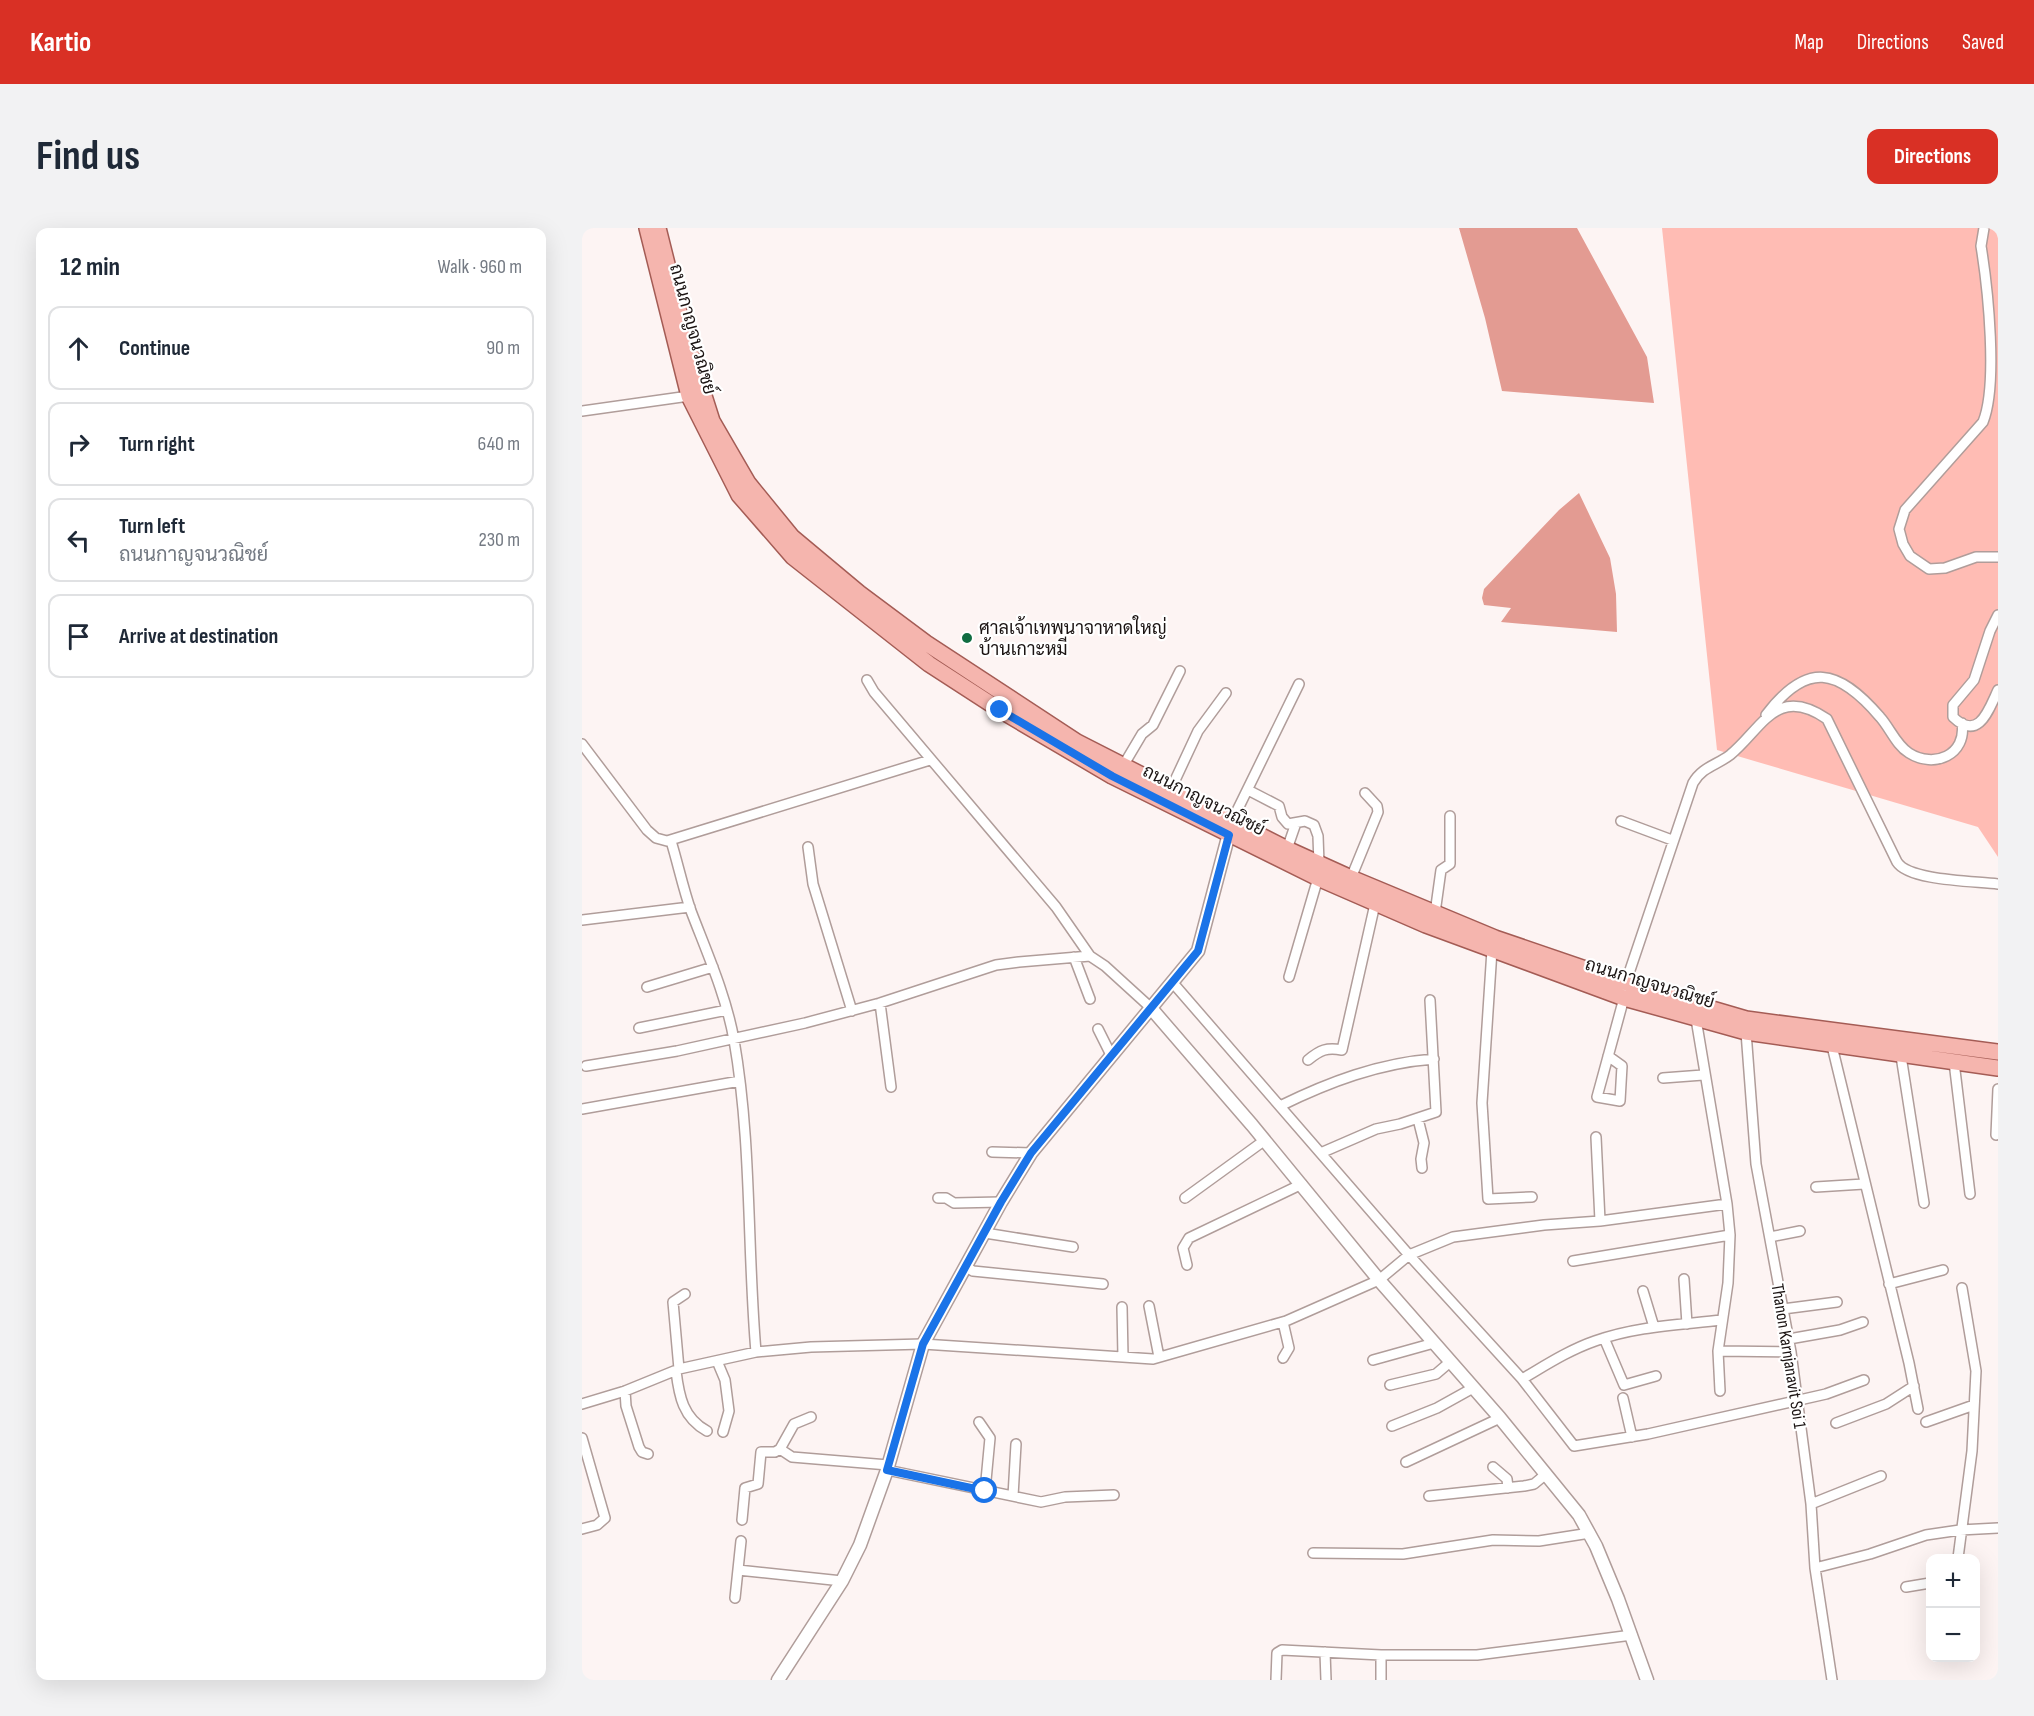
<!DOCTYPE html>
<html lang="en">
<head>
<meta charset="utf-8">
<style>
  :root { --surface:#fff; --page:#f2f2f3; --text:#1f2937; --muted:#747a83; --line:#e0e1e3; --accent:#d93025 }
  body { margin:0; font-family:"Sofia Sans Condensed",Sarabun,sans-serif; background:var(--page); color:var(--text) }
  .controls { position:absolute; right:18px; bottom:18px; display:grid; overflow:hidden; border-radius:12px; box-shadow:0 6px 24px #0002 }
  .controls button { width:54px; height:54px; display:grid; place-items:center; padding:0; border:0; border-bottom:2px solid var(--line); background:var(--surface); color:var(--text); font:30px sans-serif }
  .stop { position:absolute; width:18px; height:18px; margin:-14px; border:4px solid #1a73e8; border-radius:50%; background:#fff }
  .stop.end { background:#1a73e8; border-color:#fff; box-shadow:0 2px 6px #0008 }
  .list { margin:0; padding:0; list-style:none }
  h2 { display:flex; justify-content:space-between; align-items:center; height:78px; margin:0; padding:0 24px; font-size:26px }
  h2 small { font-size:20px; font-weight:400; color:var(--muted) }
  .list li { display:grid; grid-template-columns:39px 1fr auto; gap:18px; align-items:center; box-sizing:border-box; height:84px; margin:0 12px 12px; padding:0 12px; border:2px solid var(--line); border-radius:12px }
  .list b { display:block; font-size:22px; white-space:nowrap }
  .list p { margin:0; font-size:20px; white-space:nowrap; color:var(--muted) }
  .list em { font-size:20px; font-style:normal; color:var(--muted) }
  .icon { flex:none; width:33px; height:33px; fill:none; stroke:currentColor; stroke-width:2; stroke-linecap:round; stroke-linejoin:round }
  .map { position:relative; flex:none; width:1416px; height:1452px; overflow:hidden; border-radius:12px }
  header { display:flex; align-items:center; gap:36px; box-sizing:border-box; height:84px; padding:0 30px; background:var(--accent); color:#fff }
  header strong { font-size:28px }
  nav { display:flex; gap:33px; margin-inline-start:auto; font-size:21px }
  .intro { display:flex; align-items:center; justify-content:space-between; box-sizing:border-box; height:144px; padding:0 36px }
  h1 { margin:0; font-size:42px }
  .button { padding:15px 27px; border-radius:12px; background:var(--accent); color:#fff; font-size:21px; font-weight:700 }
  main { display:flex; gap:36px; padding:0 36px }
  aside { flex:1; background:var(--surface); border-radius:12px; box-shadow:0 6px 24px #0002 }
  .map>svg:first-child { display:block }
</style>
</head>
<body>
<header>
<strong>Kartio</strong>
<nav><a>Map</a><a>Directions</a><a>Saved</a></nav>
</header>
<div class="intro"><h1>Find us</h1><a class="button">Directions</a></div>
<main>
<aside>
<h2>12 min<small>Walk · 960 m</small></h2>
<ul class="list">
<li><svg class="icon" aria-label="ahead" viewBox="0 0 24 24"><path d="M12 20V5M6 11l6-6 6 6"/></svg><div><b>Continue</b></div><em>90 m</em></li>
<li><svg class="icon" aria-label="right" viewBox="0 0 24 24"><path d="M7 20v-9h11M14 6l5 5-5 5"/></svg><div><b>Turn right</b></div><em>640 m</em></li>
<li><svg class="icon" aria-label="left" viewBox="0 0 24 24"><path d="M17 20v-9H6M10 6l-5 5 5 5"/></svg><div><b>Turn left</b><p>ถนนกาญจนวณิชย์</p></div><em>230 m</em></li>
<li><svg class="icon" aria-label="arrive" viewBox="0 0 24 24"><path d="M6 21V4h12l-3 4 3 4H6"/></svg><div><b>Arrive at destination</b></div></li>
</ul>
</aside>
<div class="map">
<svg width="1416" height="1452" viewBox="0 0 1416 1452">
  <rect width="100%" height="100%" fill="#fdf4f3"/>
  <!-- green -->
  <path fill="#ffbcb4" d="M1080 0H1416V629L1396 599 1135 522Z"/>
  <!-- water -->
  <path fill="#e39b92" d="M877 0H995L1065 129 1072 175 920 163 903 90Z
    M997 265 1028 330 1034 366 1035 404 919 394 929 380 902 377 900 370 902 361 977 282Z"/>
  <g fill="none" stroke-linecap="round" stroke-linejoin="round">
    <defs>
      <path id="minor" d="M1402 0 1399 18C1406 61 1416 157 1401 194L1323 282 1317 301 1321 316 1328 328 1347 341 1363 340 1394 329H1416
        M0 183 107 168
        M1416 387 1408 403 1392 452 1371 477V489C1397 514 1407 481 1416 462
        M285 452 292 464 474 679 508 728
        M1184 487C1225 433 1256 440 1298 489 1308 500 1314 517 1327 525 1352 541 1385 527 1380 495
        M0 516 65 602 74 610 85 613 348 532
        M541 538 560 506 571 497 598 443
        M666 562 697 578 700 589 706 596 723 593 732 597 736 608 737 636
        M588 563 616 503 644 465
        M650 593 717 456
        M1039 593 1090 612
        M89 613C96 636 101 660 109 683 125 725 144 767 152 812 170 915 165 1020 174 1124
        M226 619 231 656 270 783
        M705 621 714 595
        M769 650 796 584 795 578 783 565
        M853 685 859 642 868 636V588
        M0 692 108 679
        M910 722 900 875 906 971 950 969
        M492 729 508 771
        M707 749 736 650
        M591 755 827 1027 940 1151 992 1218 1066 1206 1244 1166 1282 1152
        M65 759 131 739
        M298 775 309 859
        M1114 791 1145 976 1148 1007 1146 1055 1136 1123 1209 1124
        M57 800 145 782
        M516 801 529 827
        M1164 804 1174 936 1209 1124 1229 1276 1233 1340 1250 1452
        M1250 818 1327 1135 1336 1181
        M1026 828 1040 838 1038 873 1015 869 1042 770 1044 754 1111 555C1120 539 1135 537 1148 527 1180 501 1194 456 1245 491L1315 634C1327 653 1393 653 1416 656
        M1319 828 1342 975
        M726 832C738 822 745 819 760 822L793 676
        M1372 834 1388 966
        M4 838 95 823 223 795 298 775 414 737 437 734 508 728 523 738 568 779
        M1081 850 1121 847
        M698 878C747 854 797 835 852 831
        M0 881 158 853
        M836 891 842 915 839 931 840 940
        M1414 907 1416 861
        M1014 909 1018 993
        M410 924 449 925
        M741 924 794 901 818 896 854 884 848 772
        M1234 959 1282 956
        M356 970H364L372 975 419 974
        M603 970 683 912
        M403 1005 491 1019
        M1188 1009 1218 1003
        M991 1033 1148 1007
        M605 1037 601 1020 607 1010 720 956
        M384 1039 391 1043 521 1056
        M1102 1051 1105 1096
        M1307 1056 1361 1042
        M1061 1063 1072 1099
        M567 1078 577 1129
        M540 1079 541 1129
        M1201 1081 1255 1074
        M1022 1110 1042 1157 1074 1148
        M1207 1111 1258 1102 1281 1094
        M1136 1123 1138 1163
        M701 1130 707 1120 701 1094
        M791 1132 852 1115
        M135 1133 143 1152 147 1183 141 1204
        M97 1141 91 1074 103 1066
        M94 1143C97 1168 101 1190 125 1203
        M940 1151C964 1137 987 1122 1013 1113 1054 1098 1098 1097 1140 1092
        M808 1157 854 1146 868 1134
        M43 1163 44 1178 57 1219 60 1224 66 1226
        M1041 1170 1050 1209
        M0 1176 43 1163 97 1141 174 1124 229 1119 341 1116 571 1131 704 1093 797 1052 827 1027 871 1009 962 997 1018 993 1145 976
        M397 1194 408 1210 403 1263
        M1344 1194 1392 1177
        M1254 1195 1304 1176 1332 1158
        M810 1198 855 1180 891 1160
        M0 1210 23 1290 15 1297 0 1301
        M198 1221 212 1196 229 1189
        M824 1234 918 1190
        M911 1239 925 1251 926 1260
        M305 1242 459 1274 483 1269 532 1267
        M431 1268 434 1216
        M847 1268 942 1258 952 1256 964 1246
        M1229 1276 1299 1248
        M160 1292 163 1260 176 1256 179 1224H193L198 1221 210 1229 306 1237
        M731 1325 821 1326 911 1312 957 1313 1008 1305
        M1376 1330 1390 1223 1394 1143 1380 1060
        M1233 1340 1288 1326 1344 1307 1378 1302 1416 1300
        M156 1342 260 1353
        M1324 1359 1348 1355
        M153 1370 159 1313
        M743 1424 744 1452
        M694 1452 695 1425 700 1422 799 1427H895L1050 1407
        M799 1452V1427"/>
      <path id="tertiary" d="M568 779 670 897 797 1052 918 1190 997 1287 1014 1318 1036 1371 1065 1452
        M196 1452 260 1353 278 1317 305 1242 341 1116 419 974 449 925 616 723 649 598"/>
      <path id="primary" d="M65 0 107 168 157 267 211 329 347 436 418 482 530 548 736 650 844 697 1042 770 1164 804 1416 840
        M76 0 103 108 130 193 166 255 210 309 277 365 344 415 495 514 705 621 769 650 913 710 1065 762 1164 791 1416 824"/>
    </defs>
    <!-- minor casing -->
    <use href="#minor" stroke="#b09d9a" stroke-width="12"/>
    <!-- tertiary casing -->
    <use href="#tertiary" stroke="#b09d9a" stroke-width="15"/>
    <!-- primary casing -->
    <use href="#primary" stroke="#a45c55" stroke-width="18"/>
    <!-- minor -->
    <use href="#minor" stroke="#fff" stroke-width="9"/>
    <!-- tertiary -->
    <use href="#tertiary" stroke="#fff" stroke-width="12"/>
    <!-- primary -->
    <use href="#primary" stroke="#f5b5ae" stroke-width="15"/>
  </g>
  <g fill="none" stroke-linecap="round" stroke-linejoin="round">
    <!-- route -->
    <path stroke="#1a73e8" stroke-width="8" d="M403 1263 305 1242 341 1116 419 974 449 925 616 723 647 607 530 548 418 482"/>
  </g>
  <!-- markers -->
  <circle fill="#116d42" stroke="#fff" stroke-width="2" cx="385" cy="410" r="6"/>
  <g text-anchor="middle" stroke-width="4.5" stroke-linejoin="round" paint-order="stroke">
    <!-- street labels -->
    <g font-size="18" fill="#1b1413" stroke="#fff">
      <text transform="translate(111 101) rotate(75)" y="6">ถนนกาญจนวณิชย์</text>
      <text transform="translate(622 572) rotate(27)" y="6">ถนนกาญจนวณิชย์</text>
      <text transform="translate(1068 755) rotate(17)" y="6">ถนนกาญจนวณิชย์</text>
      <text transform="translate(1207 1128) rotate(81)" y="6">Thanon Karnjanavit Soi 1</text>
    </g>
    <!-- poi labels -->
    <g font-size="18" fill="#1b1413" stroke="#fff" text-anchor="start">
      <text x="397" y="406">ศาลเจ้าเทพนาจาหาดใหญ่<tspan x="397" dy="21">บ้านเกาะหมี</tspan></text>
    </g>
  </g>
</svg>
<div class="controls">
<button>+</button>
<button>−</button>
</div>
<div class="stop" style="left:403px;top:1263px"></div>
<div class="stop end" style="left:418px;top:482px"></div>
</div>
</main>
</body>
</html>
